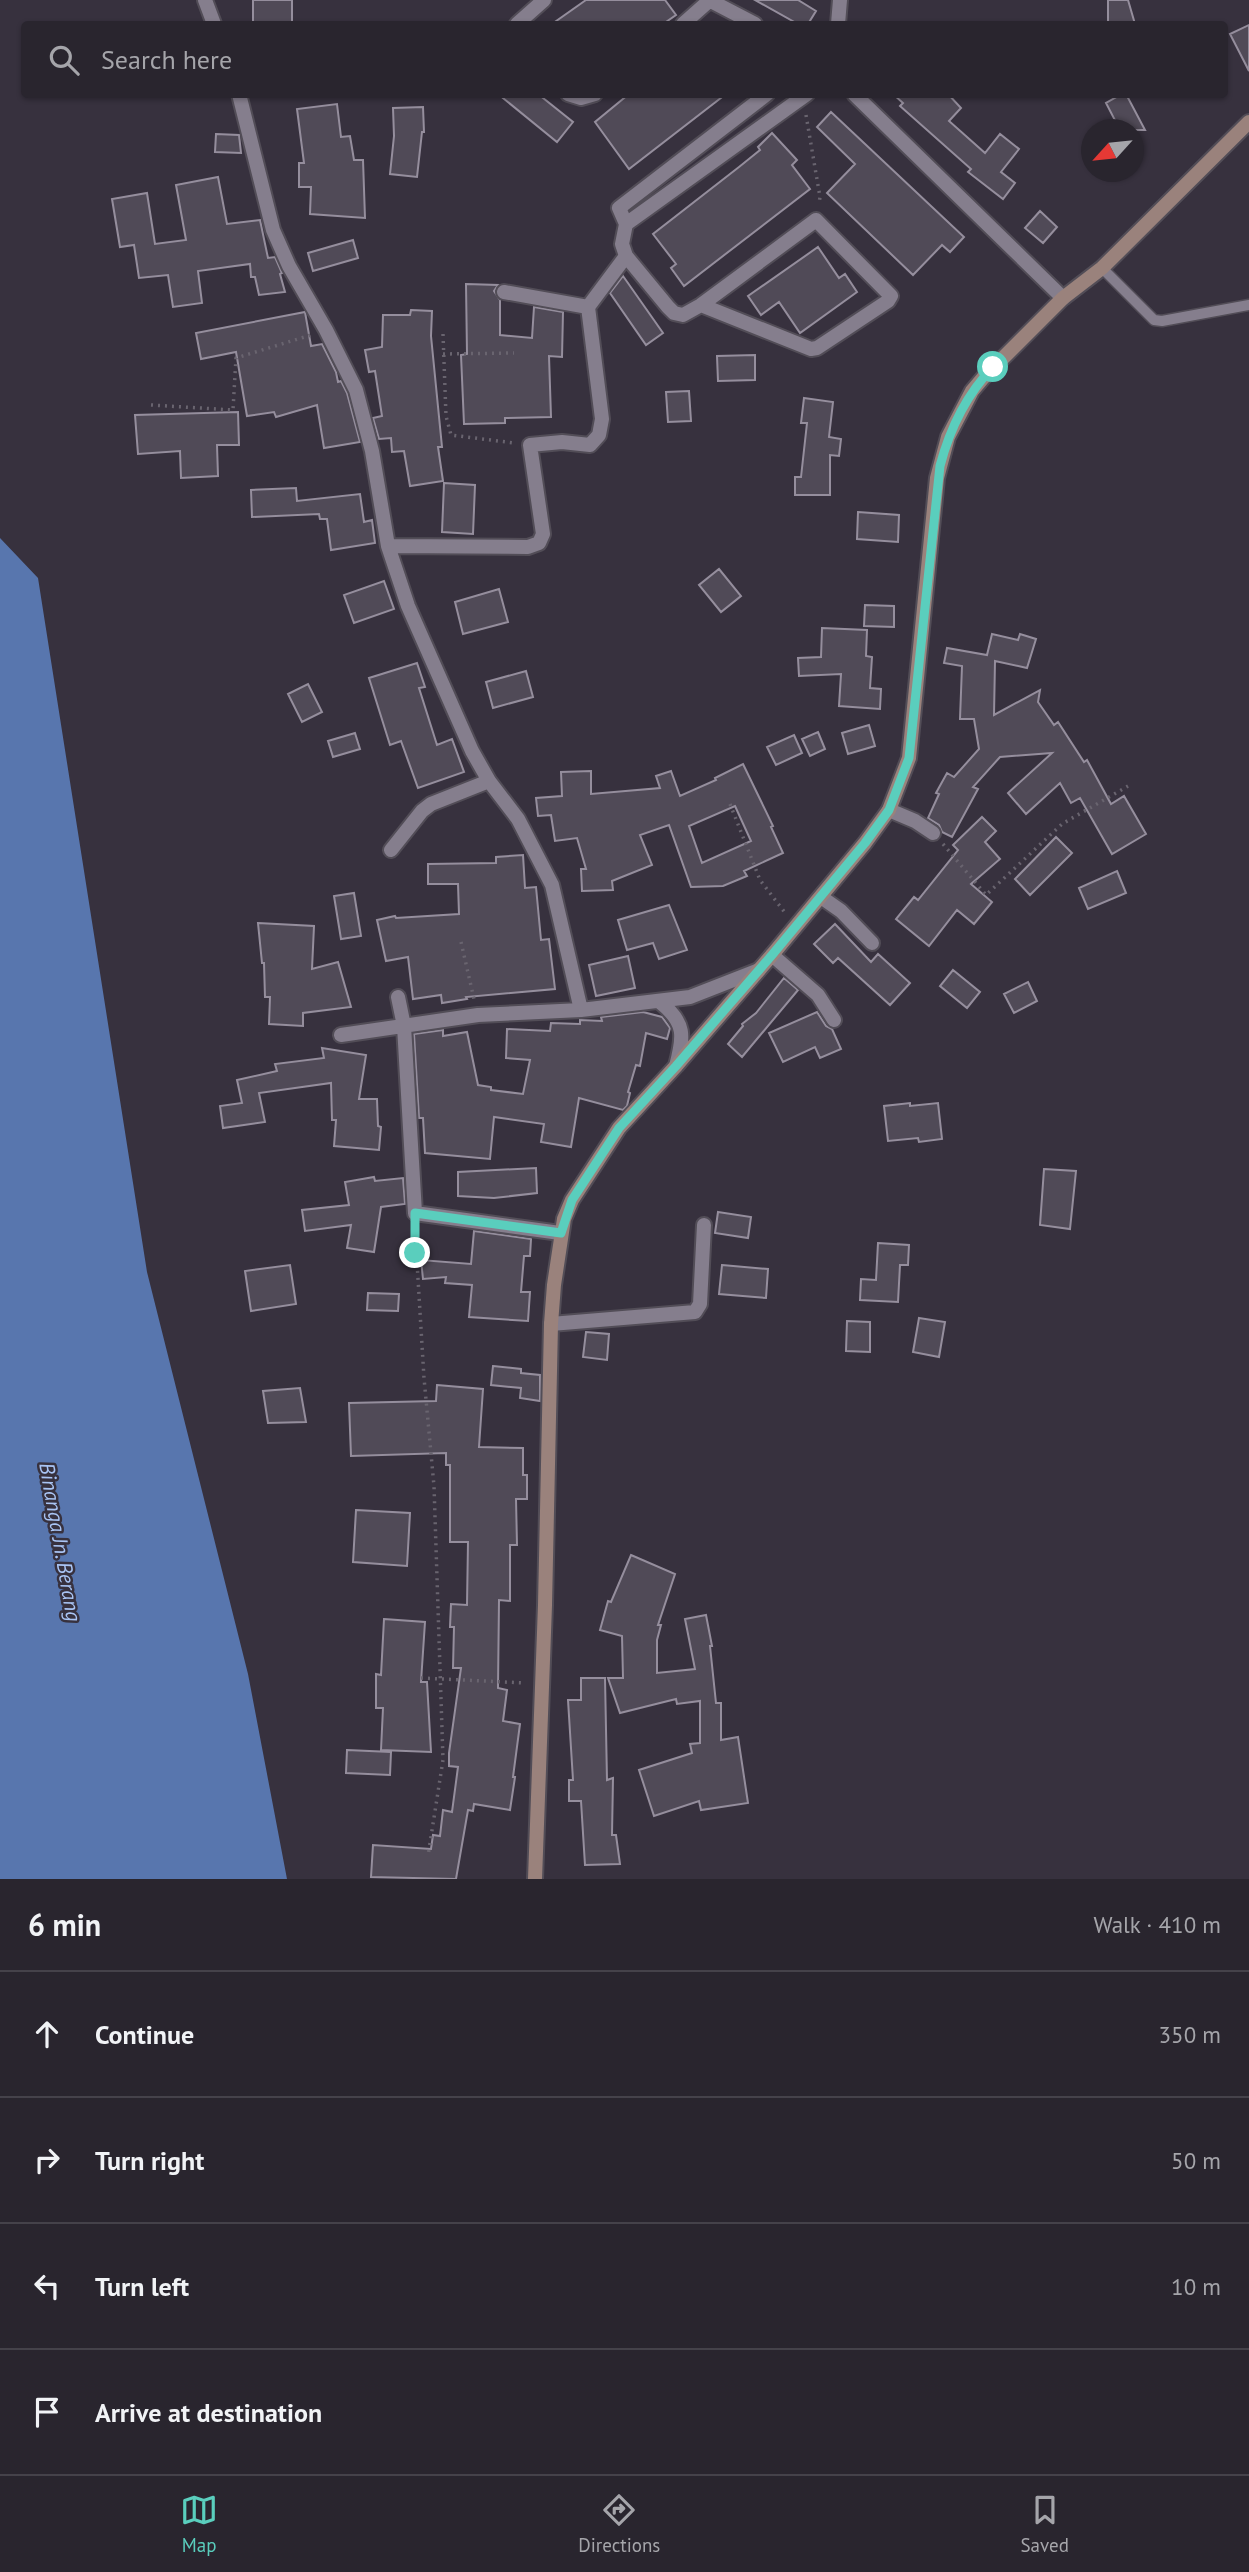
<!DOCTYPE html>
<html lang="en">
<head>
<meta charset="utf-8">
<style>
  :root { --surface:#29252e; --page:#35313a; --text:#f1f3f6; --muted:#a5a5aa; --line:#45424a; --accent:#5acebd }
  body { margin:0; font-family:"PT Sans",sans-serif; background:var(--page); color:var(--text) }
  .compass { position:absolute; left:1081px; top:119px; width:63px; height:63px; border-radius:50%; background:var(--surface); box-shadow:0 2px 5px #0004; rotate:243deg }
  .stop { position:absolute; width:21px; height:21px; margin:-16px; border:5px solid #5acebd; border-radius:50%; background:#fff }
  .stop.end { background:#5acebd; border-color:#fff; box-shadow:0 2px 7px #0008 }
  .list { margin:0; padding:0; list-style:none }
  h2 { display:flex; justify-content:space-between; align-items:center; height:91px; margin:0; padding:0 28px; font-size:30px }
  h2 small { font-size:23px; font-weight:400; color:var(--muted) }
  .list li { display:grid; grid-template-columns:46px 1fr auto; gap:21px; align-items:center; box-sizing:border-box; height:126px; padding:0 28px; border-top:2px solid var(--line) }
  .list b { display:block; font-size:26px; white-space:nowrap }
  .list em { font-size:23px; font-style:normal; color:var(--muted) }
  .icon { flex:none; width:38px; height:38px; fill:none; stroke:currentColor; stroke-width:2; stroke-linecap:round; stroke-linejoin:round }
  .map { position:relative; flex:none; width:1249px; height:1879px; overflow:hidden }
  .search { position:absolute; background:var(--surface); box-shadow:0 2px 5px #0004; left:21px; right:21px; top:21px; height:77px; display:flex; align-items:center; gap:18px; box-sizing:border-box; padding:0 24px; border-radius:7px; color:var(--muted); font-size:26px }
  .sheet { height:595px; background:var(--surface) }
  nav { display:flex; justify-content:space-around; align-items:center; box-sizing:border-box; height:98px; border-top:2px solid var(--line); background:var(--surface); font-size:19px; color:var(--muted) }
  nav a { display:grid; justify-items:center; gap:4px }
  nav .on { color:var(--accent) }
  .map>svg:first-child { display:block }
</style>
</head>
<body>
<div class="map">
<svg width="1249" height="1879" viewBox="0 0 1249 1879">
  <rect width="100%" height="100%" fill="#37313e"/>
  <!-- water -->
  <path fill="#5876ae" d="M0 538 38 578 147 1272 248 1674 287 1879H0Z"/>
  <!-- building -->
  <path fill="#504a57" stroke="#958e9d" stroke-width="2" fill-rule="evenodd" d="M253 0H292V24H253Z
    M586 0H665L676 15 663 24H552Z
    M755 0H798L816 11 808 24H798Z
    M1108 0H1128L1135 24H1108Z
    M1249 25V71L1230 34Z
    M498 94H538L573 122 557 142Z
    M629 94H726L629 169 595 122Z
    M893 94H948L961 108 949 121 985 153 1000 134 1019 149 1001 172 1015 183 1003 199 968 172 971 169 900 106 903 103Z
    M1122 94H1126L1145 130H1120L1106 103Z
    M337 104 341 137 350 136 354 160H363L365 218 310 214 311 187H299V163H304L297 109Z
    M423 107 424 132H422L417 177 390 174 394 136 393 108Z
    M831 112 964 237 950 252 942 245 913 275 827 193 855 164 817 127Z
    M772 133 797 160 792 165 810 189 684 286 671 268 676 264 653 234 739 167 760 150 758 147Z
    M216 134 239 135 241 153 215 152Z
    M218 177 227 224 260 220 268 258 275 257 282 273 280 274 285 292 259 295 255 277H251L250 264 198 271 202 303 173 307 168 275 139 278 134 245 120 247 112 199 147 193 155 244 186 240 176 185Z
    M1040 211 1057 227 1043 243 1025 228Z
    M353 240 358 258 313 271 308 253Z
    M818 247 839 278 845 274 857 292 800 333 779 302 761 315 748 296Z
    M623 276 663 333 646 345 610 293Z
    M466 284 498 285 494 291 500 300V335L532 338 534 307 563 312 562 357 549 356 551 417 505 418V423L464 424 461 355 467 354Z
    M411 310 432 311 431 336 442 447H438L443 481 410 486 404 451 392 452 391 438 379 439 373 418 382 416 375 371 369 372 365 350 382 347 383 315H410Z
    M305 312 311 346 322 344 336 372 338 382 341 381 347 393 360 442 324 448 317 405 276 417 274 412 247 416 236 352 201 359 196 333Z
    M755 355V380L718 381 717 356Z
    M689 391 691 421 668 422 666 392Z
    M804 398 833 402 829 437 841 439 839 456 830 455V495H795V477H801L807 423H801Z
    M238 412 239 445H217L218 476 181 478 180 451 138 454 135 415Z
    M444 483 475 485 473 534 442 532Z
    M296 488 297 501 360 494 364 522 372 520 375 543 331 550 327 519H320L319 514 252 517 251 490Z
    M858 512 899 515 898 542 857 539Z
    M719 569 741 596 721 612 699 585Z
    M384 581 394 609 354 623 344 595Z
    M499 589 508 622 463 634 455 602Z
    M865 605 894 606V627L864 626Z
    M822 628 867 630 866 656 872 657 870 688 881 689 880 709 839 706 841 674 799 676 798 658 821 657Z
    M992 634 1018 640 1020 634 1036 639 1027 668 995 661 994 715 1040 690 1038 702 1054 725 1058 722 1084 762 1087 760 1111 804 1124 796 1146 834 1112 854 1080 798 1071 803 1060 783 1026 814 1008 793 1052 753 1000 757 973 787 978 789 952 837 942 832 939 825 928 818 939 794 936 793 947 773 954 777 979 749 974 719H960L962 666 944 663 947 648 987 655Z
    M417 663 425 687 419 688 437 745 452 739 464 772 418 788 401 741 390 745 369 678Z
    M526 671 533 697 493 708 486 682Z
    M308 684 322 712 302 722 288 694Z
    M869 725 875 746 848 754 842 733Z
    M818 732 825 749 810 756 802 739Z
    M355 733 360 749 333 757 328 741Z
    M794 735 802 753 776 765 767 747Z
    M743 764 773 826 771 827 783 853 744 871 747 876 723 886 691 887 669 825 640 835 652 865 612 881 613 890 582 891 581 869H586L577 838 555 841 551 815 538 816 536 798 562 796 561 772 591 771V794L660 788 656 776 671 771 680 796 716 780 715 778ZM735 806 751 841 702 863 689 826Z
    M982 817 996 831 985 842 1000 859 971 884 992 902 974 924 957 910 929 946 896 919 914 897 918 900 958 850 953 845Z
    M1056 837 1072 853 1030 895 1015 879Z
    M523 855 525 888 536 887 541 940 549 939 555 989 466 997 467 999 442 1003 441 995 413 999 408 957 386 961 377 920 395 916 396 918 459 914 458 884H428V864L496 863V857Z
    M1117 871 1126 893 1088 909 1079 888Z
    M354 893 361 936 341 939 334 896Z
    M669 905 687 950 659 959 653 943 627 950 618 920Z
    M258 923 314 926 312 969 338 962 351 1007 303 1013V1026L269 1024 270 997H265L264 963H262Z
    M835 924 871 962 878 954 910 983 890 1005 838 958 833 963 814 944Z
    M628 956 635 988 596 996 589 965Z
    M953 970 980 992 967 1008 940 986Z
    M784 978 798 990 742 1057 728 1044 743 1026 742 1024 756 1013Z
    M1028 982 1037 1001 1014 1013 1004 994Z
    M643 1012 662 1017 670 1028 667 1039 646 1033 640 1066 636 1065 628 1092 630 1093 627 1106 623 1110 579 1098 571 1147 541 1142 544 1124 494 1117 490 1159 425 1153 423 1118H419L414 1034 443 1030V1036L467 1032 478 1085 491 1087V1090L523 1094 530 1060 506 1058 507 1029 550 1031 551 1023 580 1024V1020L602 1021 601 1017Z
    M817 1012 826 1026 832 1029 841 1049 820 1058 815 1047 783 1062 769 1033Z
    M322 1048 366 1055 359 1099H377L378 1126 381 1127 379 1150 334 1146 336 1120H332L331 1083 259 1093 265 1122 223 1128 220 1106 242 1103 237 1080 277 1071 275 1064 324 1058Z
    M910 1103V1106L938 1103 942 1139 919 1142 918 1138 888 1141 884 1106Z
    M536 1168 537 1193 494 1198 458 1196V1172Z
    M1044 1169 1076 1171 1070 1229 1040 1225Z
    M374 1177 375 1181 403 1178 405 1204 381 1207 374 1252 347 1248 351 1225 305 1231 302 1210 349 1205 345 1182Z
    M718 1212 751 1217 748 1238 715 1233Z
    M474 1231 531 1239 530 1256H524L521 1292H530L528 1321 469 1317 472 1285 445 1283 446 1277 423 1279 421 1260 471 1264Z
    M878 1243 909 1245 908 1265H900L898 1302 860 1300 861 1279 876 1280Z
    M290 1265 296 1304 251 1311 245 1271Z
    M722 1265 768 1269 766 1298 719 1294Z
    M368 1293 399 1294 398 1311 367 1310Z
    M919 1318 945 1322 939 1357 913 1352Z
    M847 1321 870 1322V1352L846 1351Z
    M586 1332 609 1334 607 1360 583 1357Z
    M493 1366 521 1369V1373L540 1375V1401L520 1398 521 1388 491 1385Z
    M437 1385 483 1389 479 1447 523 1448V1475H527V1499H516L517 1545H510V1601L499 1600 498 1688 507 1690 503 1721 520 1724 513 1777H515L510 1810 474 1804 473 1811 468 1810 456 1879 371 1877 373 1845 431 1849 433 1835 440 1836 443 1810 452 1812 458 1767 449 1766V1753L461 1668H453L454 1627H450L451 1604 467 1605 468 1542H450V1465H446V1453L351 1456 349 1403 436 1401Z
    M300 1388 306 1422 268 1423 263 1391Z
    M356 1510 410 1513 407 1566 353 1562Z
    M631 1555 675 1574 658 1625H661L657 1640V1673L695 1669 685 1619 706 1615 712 1646H710L716 1703H721V1740L738 1737 748 1803 701 1810 699 1801 654 1816 639 1770 692 1753 690 1744 700 1743V1701L677 1704 676 1699 620 1713 608 1678H623L622 1636 600 1630 608 1601 611 1602Z
    M384 1619 425 1622 421 1682H427L431 1752 381 1750 383 1708H376V1674L381 1675Z
    M581 1678H605L607 1780 613 1778 612 1835H616L620 1864 585 1865 581 1801H569V1780H573L568 1700H581Z
    M347 1750 391 1752 390 1775 346 1773Z"/>
  <g fill="none" stroke-linecap="round" stroke-linejoin="round">
    <defs>
      <path id="lane" d="M1102 268 1154 320 1162 321 1249 305"/>
      <path id="street" d="M205 0 214 24
        M709 0 755 24
        M517 24 544 0
        M683 24 710 0
        M838 24 840 0
        M239 94 273 230 289 266 326 330 356 390 372 451 388 546 408 606 472 751 489 781 518 819 552 885 581 1010
        M568 94 581 98 595 94
        M854 94 1063 298
        M626 224 807 94
        M504 292 588 307
        M701 305 811 349 817 348 888 301 891 296 816 220 701 305 683 315 674 313 668 307 626 256 622 244 626 224 619 208 767 94
        M388 546 528 547 539 543 543 534 530 445 562 442 590 445 599 435 602 419 588 307 626 256
        M889 810 915 821 933 833
        M391 850 422 811 431 804 489 781
        M821 897 841 911 872 943
        M772 955 818 995 834 1020
        M398 997 404 1026 415 1213 560 1233
        M660 1002C686 1023 684 1036 676 1066
        M341 1035 478 1015 581 1010 690 997 759 970
        M551 1324 695 1312 700 1304 704 1225"/>
      <path id="secondary" d="M535 1879 545 1605 551 1324 554 1285 564 1219 572 1200 619 1128 676 1066 772 955 865 843 889 810 909 758 937 478 948 437 972 391 983 378 1063 298 1102 268 1249 122"/>
    </defs>
    <!-- lane casing -->
    <use href="#lane" stroke="#524d57" stroke-width="13"/>
    <!-- street casing -->
    <use href="#street" stroke="#524d57" stroke-width="18"/>
    <!-- secondary casing -->
    <use href="#secondary" stroke="#524d57" stroke-width="18"/>
    <!-- path -->
    <path stroke="#69646f" stroke-width="3.5" stroke-dasharray="2 5" stroke-linecap="butt" d="M806 115 820 197 819 204
      M443 334 446 416 451 435 514 443
      M443 354 514 353
      M151 405 233 410 236 358 311 335
      M730 804 760 880 786 914
      M943 844 986 895 1062 824 1128 786
      M461 942 474 999
      M415 1229 424 1378 434 1486 443 1760 428 1856
      M421 1678 525 1683"/>
    <!-- lane -->
    <use href="#lane" stroke="#857e8d" stroke-width="10"/>
    <!-- street -->
    <use href="#street" stroke="#857e8d" stroke-width="14"/>
    <!-- secondary -->
    <use href="#secondary" stroke="#9a827c" stroke-width="14"/>
  </g>
  <g fill="none" stroke-linecap="round" stroke-linejoin="round">
    <!-- route -->
    <path stroke="#5acebd" stroke-width="9" d="M415 1253V1213L561 1233 572 1200 619 1128 676 1066 772 955 865 843 889 810 909 758 940 466C950 428 966 395 993 367"/>
  </g>
  <g text-anchor="middle" stroke-width="5" stroke-linejoin="round" paint-order="stroke">
    <!-- water labels -->
    <g font-size="21" font-style="italic" fill="#a9c4f4" stroke="#37313e">
      <text transform="translate(60 1542) rotate(80)" y="7">Binanga Jn. Berang</text>
    </g>
  </g>
</svg>
<svg class="compass" viewBox="-18 -18 36 36"><path d="M0-13l5 13h-10z" fill="#e53935"/><path d="M0 13l5-13h-10z" fill="#a5a5aa"/></svg>
<div class="stop" style="left:993px;top:367px"></div>
<div class="stop end" style="left:415px;top:1253px"></div>
<div class="search"><svg class="icon" aria-label="search" viewBox="0 0 24 24"><circle cx="10" cy="10" r="6"/><path d="M15 15l6 6"/></svg>Search here</div>
</div>
<section class="sheet">
<h2>6 min<small>Walk · 410 m</small></h2>
<ul class="list">
<li><svg class="icon" aria-label="ahead" viewBox="0 0 24 24"><path d="M12 20V5M6 11l6-6 6 6"/></svg><div><b>Continue</b></div><em>350 m</em></li>
<li><svg class="icon" aria-label="right" viewBox="0 0 24 24"><path d="M7 20v-9h11M14 6l5 5-5 5"/></svg><div><b>Turn right</b></div><em>50 m</em></li>
<li><svg class="icon" aria-label="left" viewBox="0 0 24 24"><path d="M17 20v-9H6M10 6l-5 5 5 5"/></svg><div><b>Turn left</b></div><em>10 m</em></li>
<li><svg class="icon" aria-label="arrive" viewBox="0 0 24 24"><path d="M6 21V4h12l-3 4 3 4H6"/></svg><div><b>Arrive at destination</b></div></li>
</ul>
</section>
<nav>
<a class="on"><svg class="icon" aria-label="map" viewBox="0 0 24 24"><path d="M3 6l6-2 6 2 6-2v14l-6 2-6-2-6 2zM9 4v14M15 6v14"/></svg>Map</a>
<a><svg class="icon" aria-label="directions" viewBox="0 0 24 24"><path d="M12 3l9 9-9 9-9-9zM9 14v-3h6M13 9l2 2-2 2"/></svg>Directions</a>
<a><svg class="icon" aria-label="saved" viewBox="0 0 24 24"><path d="M7 4h10v16l-5-4-5 4z"/></svg>Saved</a>
</nav>
</body>
</html>
